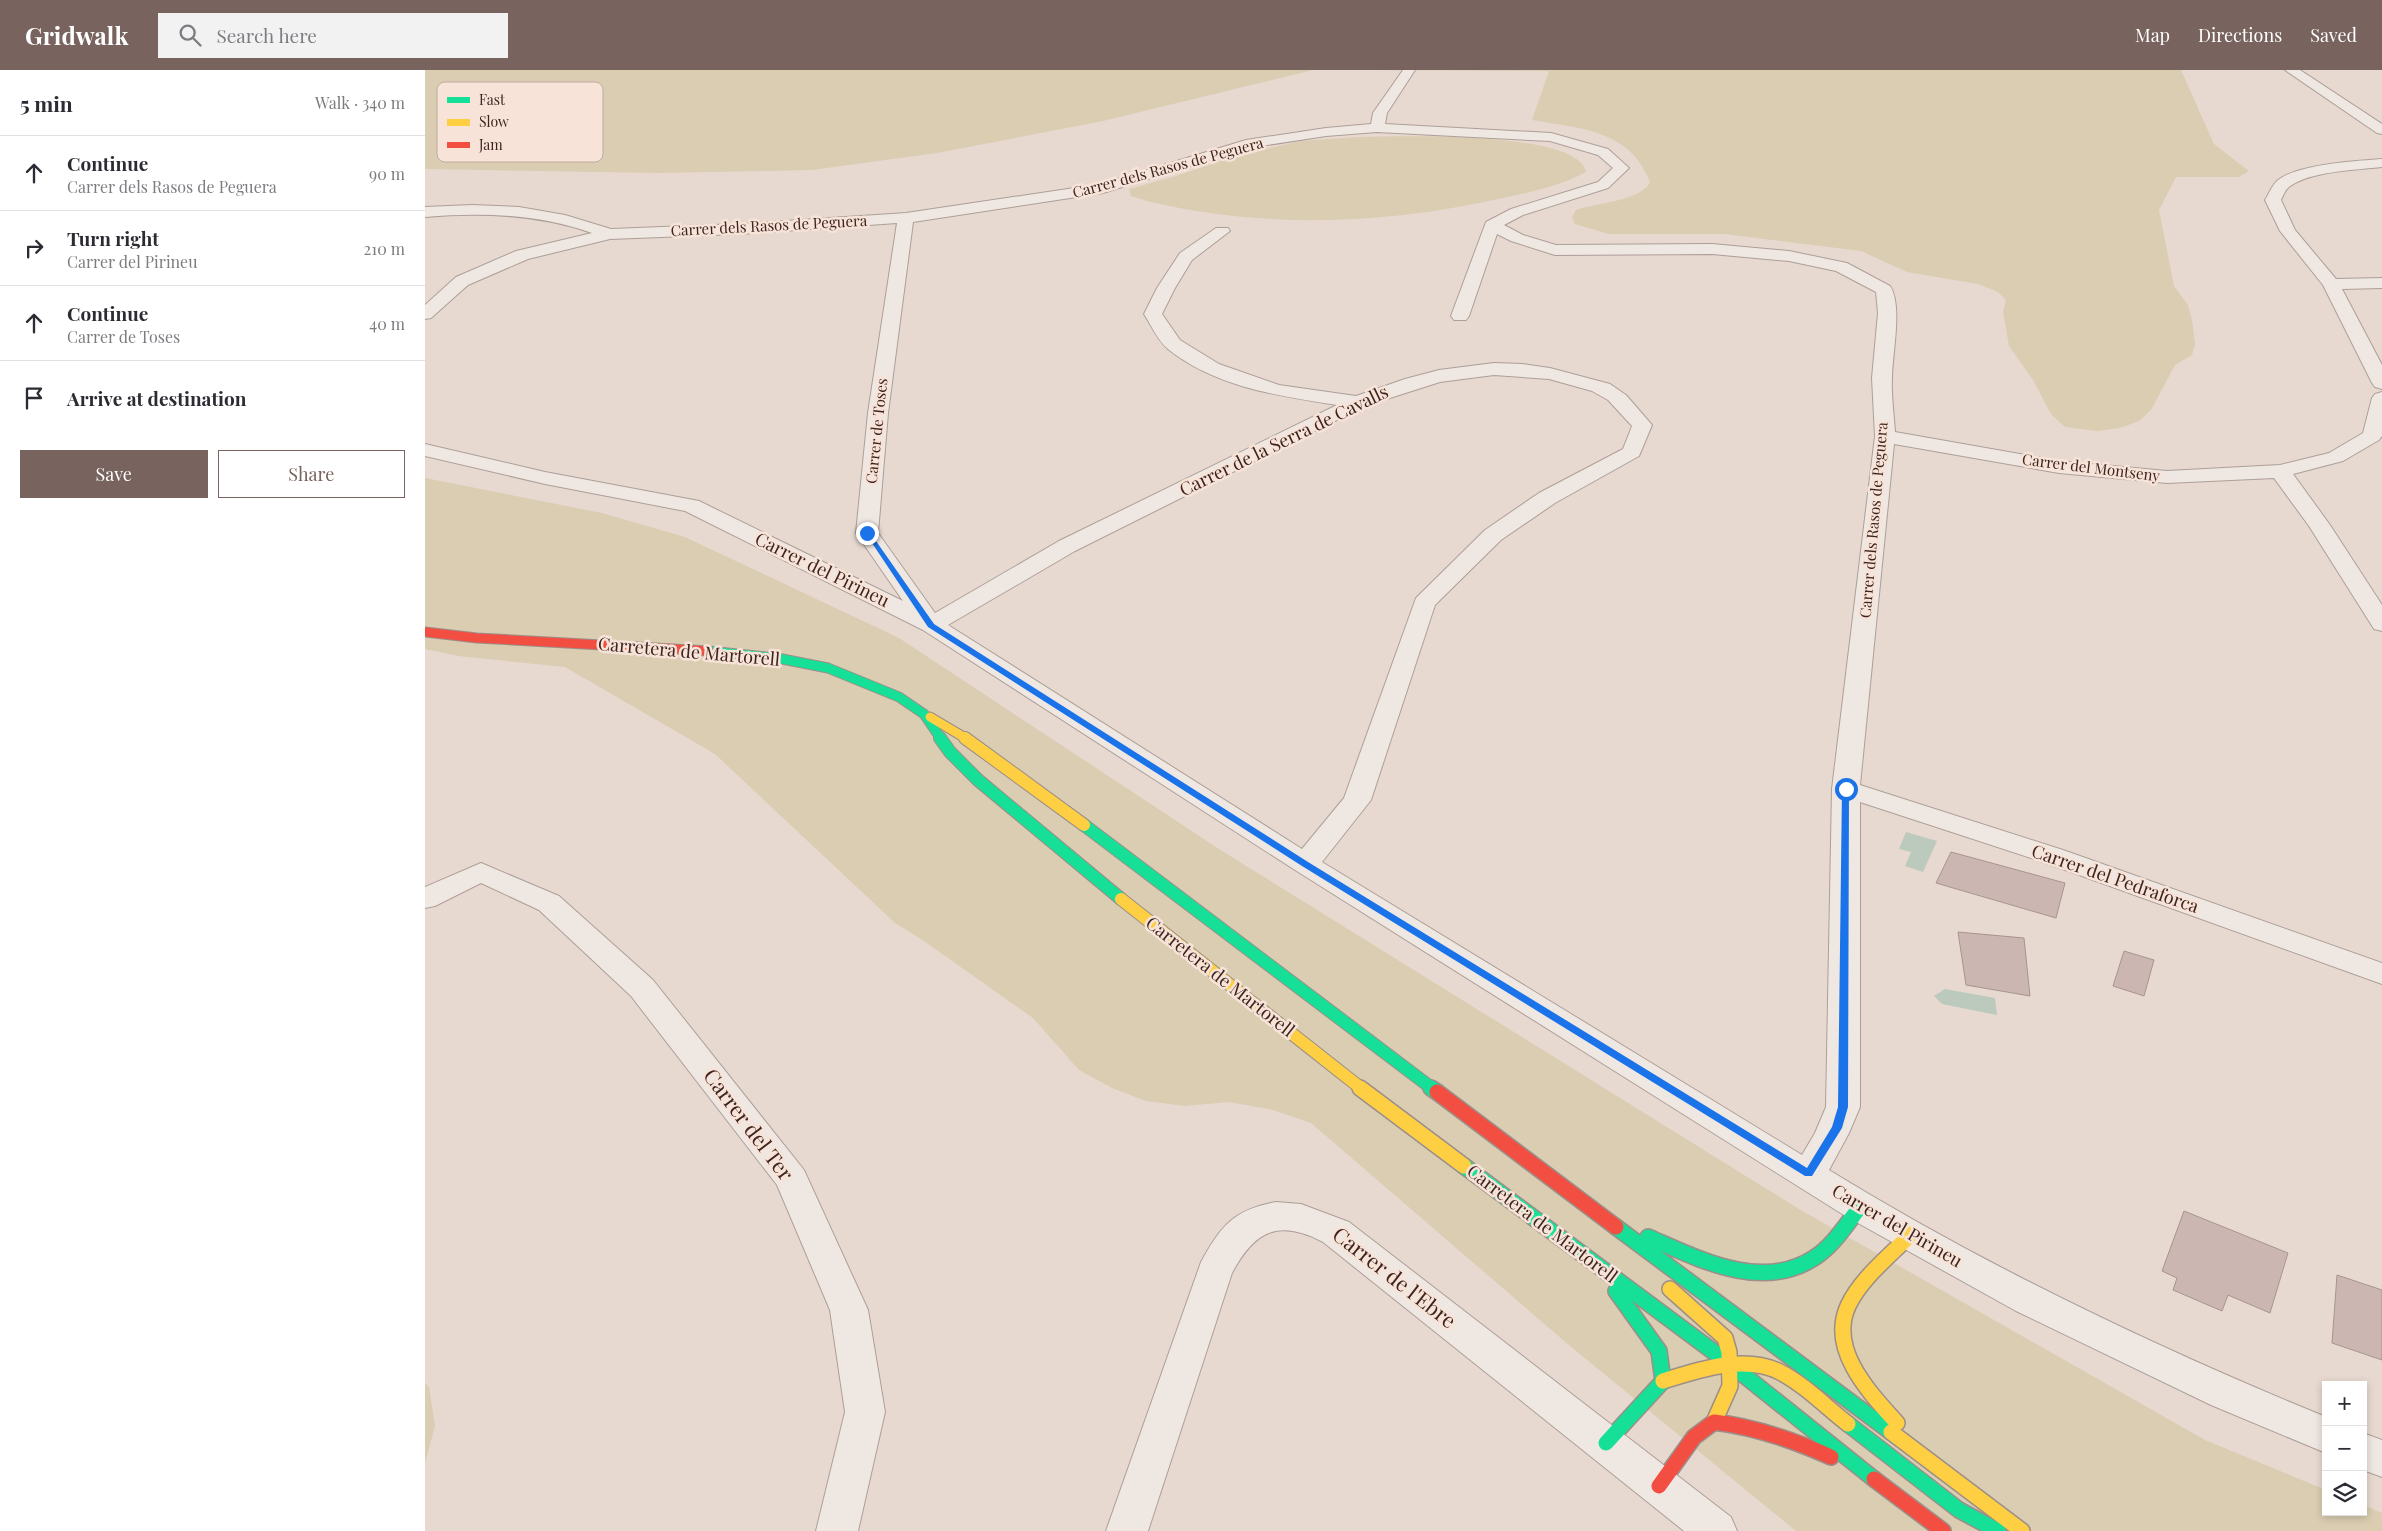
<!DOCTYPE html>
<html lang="en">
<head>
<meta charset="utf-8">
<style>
  :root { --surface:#fff; --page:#f2f2f3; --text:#2b2b33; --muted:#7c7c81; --line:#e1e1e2; --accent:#78635e }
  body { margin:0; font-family:"Playfair Display",serif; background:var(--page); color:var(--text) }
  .controls { position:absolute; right:15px; bottom:15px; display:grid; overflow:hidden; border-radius:0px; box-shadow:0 2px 8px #0003 }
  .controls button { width:45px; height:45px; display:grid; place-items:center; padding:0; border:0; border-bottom:1px solid var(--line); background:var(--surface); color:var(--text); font:25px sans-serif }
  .stop { position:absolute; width:15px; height:15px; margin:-11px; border:4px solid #1a73e8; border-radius:50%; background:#fff }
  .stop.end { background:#1a73e8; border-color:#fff; box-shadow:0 1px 5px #0008 }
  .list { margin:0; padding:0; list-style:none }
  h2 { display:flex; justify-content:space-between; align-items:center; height:65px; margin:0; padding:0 20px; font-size:21px }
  h2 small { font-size:16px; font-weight:400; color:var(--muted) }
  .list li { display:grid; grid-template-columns:32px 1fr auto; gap:15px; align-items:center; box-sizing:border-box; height:75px; padding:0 20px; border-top:1px solid var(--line) }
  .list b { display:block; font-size:19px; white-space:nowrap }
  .list p { margin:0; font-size:16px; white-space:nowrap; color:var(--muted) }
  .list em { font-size:16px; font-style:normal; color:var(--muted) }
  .actions { display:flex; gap:10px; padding:15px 20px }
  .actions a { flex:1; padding:11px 0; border:1px solid var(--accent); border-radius:0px; text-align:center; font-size:18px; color:var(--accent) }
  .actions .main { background:var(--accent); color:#fff }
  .icon { flex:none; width:28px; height:28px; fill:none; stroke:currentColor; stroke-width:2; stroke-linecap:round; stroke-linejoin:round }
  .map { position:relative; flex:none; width:1957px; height:1461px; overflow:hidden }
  header { display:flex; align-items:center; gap:30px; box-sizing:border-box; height:70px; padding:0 25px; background:var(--accent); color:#fff }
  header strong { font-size:24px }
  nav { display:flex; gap:28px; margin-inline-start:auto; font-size:18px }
  .search { width:350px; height:45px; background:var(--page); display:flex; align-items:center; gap:12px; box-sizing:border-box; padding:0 18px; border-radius:0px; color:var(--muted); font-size:19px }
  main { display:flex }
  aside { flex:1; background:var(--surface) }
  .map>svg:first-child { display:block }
</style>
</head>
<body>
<header>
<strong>Gridwalk</strong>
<div class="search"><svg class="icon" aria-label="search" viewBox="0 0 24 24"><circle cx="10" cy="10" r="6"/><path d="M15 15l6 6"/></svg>Search here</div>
<nav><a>Map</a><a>Directions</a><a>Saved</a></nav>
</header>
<main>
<aside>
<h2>5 min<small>Walk · 340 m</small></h2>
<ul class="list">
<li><svg class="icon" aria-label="ahead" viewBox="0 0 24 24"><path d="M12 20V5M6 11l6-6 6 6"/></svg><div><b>Continue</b><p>Carrer dels Rasos de Peguera</p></div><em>90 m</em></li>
<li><svg class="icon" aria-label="right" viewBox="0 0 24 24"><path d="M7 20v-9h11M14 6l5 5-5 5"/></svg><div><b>Turn right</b><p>Carrer del Pirineu</p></div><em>210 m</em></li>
<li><svg class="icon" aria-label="ahead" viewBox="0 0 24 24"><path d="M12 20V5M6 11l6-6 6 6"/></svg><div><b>Continue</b><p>Carrer de Toses</p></div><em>40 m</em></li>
<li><svg class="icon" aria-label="arrive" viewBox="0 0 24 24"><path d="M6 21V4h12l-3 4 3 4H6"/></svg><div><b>Arrive at destination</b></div></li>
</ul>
<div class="actions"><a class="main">Save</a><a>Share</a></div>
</aside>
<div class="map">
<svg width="1957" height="1461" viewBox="0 0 1957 1461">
  <rect width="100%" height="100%" fill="#e7d9d0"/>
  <!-- green -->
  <path fill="#dacdb2" d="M0 0H888L678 51 512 83 387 100 233 103 0 99Z
    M928 0H1756L1789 74 1824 101 1814 107H1751L1734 140 1749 216 1763 235 1767 250 1770 274 1767 285 1750 295 1726 340 1714 351 1695 358 1672 361 1640 357 1626 344 1608 310 1584 276 1578 242 1581 230 1573 222 1553 214 1482 202 1436 181 1300 164H1184L1150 154 1147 147 1151 140C1171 133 1216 131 1225 112 1205 59 1155 59 1107 50L1124 1Z
    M933 67C969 66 1154 60 1161 102 1131 118 1097 124 1064 131 951 155 834 158 722 131L706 126 704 119 751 106 810 86 876 71Z
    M0 408 177 443 260 467 474 568 794 779 1374 1139 1780 1370 1901 1420V1442H1938V1435L1957 1443V1461H1371L1145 1276 886 1053 848 1040 804 1032 760 1036 721 1031 687 1018 654 1000 608 948 499 871 470 853 290 684 140 597 33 586 0 579Z
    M0 1313 4 1317 10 1356 0 1393Z"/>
  <!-- water -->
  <path fill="#bbcabc" d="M1481 762 1512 771 1498 802 1480 796 1486 782 1474 779Z
    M1520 919 1570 928 1572 945 1517 934 1509 926Z"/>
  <!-- building -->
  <path fill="#ccb6b1" stroke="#a8948f" d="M1526 782 1640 813 1631 848 1511 813Z
    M1533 862 1599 868 1605 926 1541 915Z
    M1699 881 1729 890 1719 926 1688 916Z
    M1759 1141 1863 1183 1845 1243 1803 1225 1797 1241 1748 1220 1752 1208 1737 1201Z
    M1912 1205 1957 1220V1290L1907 1273Z"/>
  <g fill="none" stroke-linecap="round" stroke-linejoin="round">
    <defs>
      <path id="street" d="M978 0H990L962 43 960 54 1126 63 1183 79 1204 98 1183 118 1098 145 1079 155 1098 165 1131 175 1287 174 1364 181 1422 193 1465 216C1478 235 1467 285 1467 308 1466 326 1469 344 1470 362L1634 391 1742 401 1855 395 1904 383 1938 363 1947 328 1950 324 1957 322V366L1954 370 1918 391 1868 404 1905 455 1957 535V561L1949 559 1884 456 1849 408 1742 413 1634 403 1469 374 1435 715 1638 780 1957 893V914L1618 792 1435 732V1037L1424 1063 1404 1100C1562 1197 1730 1277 1901 1347V1383L1786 1335 1591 1241 1422 1147 870 800 498 560 260 441 120 414 0 386V374L120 402 274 431 478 531 431 463 443 343 472 153 314 164 185 169 103 189 43 215 6 248 0 249V235L31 207 91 181 167 163C113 144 57 142 0 147V137L47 135 94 137 140 145 186 159 314 154 481 143 676 114 821 70 901 58 946 54 948 43ZM952 62 1125 71 1173 85 1188 98 1173 112 1086 139 1061 152 1026 246 1029 250H1041L1044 246 1072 164 1086 171 1130 185 1287 184 1364 191 1411 201 1451 222 1453 243 1447 308 1450 366 1407 719 1401 1037 1390 1063 1377 1085 897 792 946 730 1010 535 1076 470 1130 433 1214 386 1227 355 1201 325 1185 314 1125 298 1097 294 1069 293 1014 300 980 309 931 326 854 315 794 294 755 270 737 244 750 218 767 190 805 161 803 158H791L755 183 732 218 719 244C726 255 733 271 743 279 790 317 854 326 912 335L634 471 510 543 453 463 463 343 488 152 678 123 823 78 901 66ZM1069 305 1124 309 1167 321 1183 330 1207 356 1198 379 1114 423 1060 460 991 528 919 728 877 779 523 555 650 481 940 336 1015 312Z
        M1860 0H1875L1957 54V64L1952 63Z
        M1957 89V97C1932 100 1884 101 1864 117 1860 120 1858 126 1856 130L1870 160 1911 209 1957 208V218L1917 219 1957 295V319L1950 317 1947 313 1898 215 1855 161 1840 130C1844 124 1847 115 1853 110 1874 94 1931 91 1957 89Z
        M56 793 134 826 228 910 379 1100 443 1240 460 1342 433 1461H391L420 1342 405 1240 352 1115 206 926 114 840 56 813 10 836 0 838V817Z
        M851 1132 876 1134 924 1152 1306 1447 1312 1461H1259L898 1172C854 1149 830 1160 807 1203L723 1461H681L776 1192C796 1156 808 1140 851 1132Z
        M1938 1363 1957 1370V1407L1938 1400Z"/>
      <path id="fast-far2" d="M284 581 352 588 403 598 474 627 499 644 516 669"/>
      <path id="fast-far1" d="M515 668 525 682 553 710 696 829
        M659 755 1008 1019"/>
      <path id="fast" d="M1006 1018 1012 1022
        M1039 1096 1305 1294 1449 1409
        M1191 1157 1466 1362
        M1223 1167C1274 1189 1336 1222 1389 1188 1408 1176 1421 1155 1435 1137
        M1423 1354 1534 1440 1573 1461
        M1181 1373 1238 1311 1234 1281 1191 1221"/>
      <path id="slow-far2" d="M505 647 542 669"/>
      <path id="slow-far1" d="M540 668 659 755
        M696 829 937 1019"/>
      <path id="slow" d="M935 1018 1039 1096
        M1245 1219 1300 1268 1304 1282 1305 1316 1289 1352
        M1238 1311C1273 1300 1320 1284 1355 1302 1380 1315 1401 1337 1423 1354
        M1472 1353C1445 1323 1403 1280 1423 1236 1436 1208 1465 1186 1486 1164
        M1466 1362 1597 1461"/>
      <path id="jam-far1" d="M0 562 52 568 284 581"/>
      <path id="jam" d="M1012 1022 1191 1157
        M1449 1409 1518 1461
        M1234 1416 1269 1367 1289 1352C1331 1357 1368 1370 1406 1387"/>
    </defs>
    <!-- street casing -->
    <use href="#street" stroke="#ad9f98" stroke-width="2"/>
    <!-- fast-far2 casing -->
    <use href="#fast-far2" stroke="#9c8e88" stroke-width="11"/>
    <!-- fast-far1 casing -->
    <use href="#fast-far1" stroke="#9c8e88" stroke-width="14"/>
    <!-- fast casing -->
    <use href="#fast" stroke="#9c8e88" stroke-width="18"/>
    <!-- slow-far2 casing -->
    <use href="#slow-far2" stroke="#9c8e88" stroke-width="11"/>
    <!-- slow-far1 casing -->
    <use href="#slow-far1" stroke="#9c8e88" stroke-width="14"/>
    <!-- slow casing -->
    <use href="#slow" stroke="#9c8e88" stroke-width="18"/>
    <!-- jam-far1 casing -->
    <use href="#jam-far1" stroke="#9c8e88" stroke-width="11"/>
    <!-- jam casing -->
    <use href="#jam" stroke="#9c8e88" stroke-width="18"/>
    <!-- street -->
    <use href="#street" fill="#efe7e2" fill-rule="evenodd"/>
    <!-- fast-far2 -->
    <use href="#fast-far2" stroke="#16e098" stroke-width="9"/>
    <!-- fast-far1 -->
    <use href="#fast-far1" stroke="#16e098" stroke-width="12"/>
    <!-- fast -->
    <use href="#fast" stroke="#16e098" stroke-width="15"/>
    <!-- slow-far2 -->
    <use href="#slow-far2" stroke="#ffcf43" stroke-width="9"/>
    <!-- slow-far1 -->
    <use href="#slow-far1" stroke="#ffcf43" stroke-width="12"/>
    <!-- slow -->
    <use href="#slow" stroke="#ffcf43" stroke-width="15"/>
    <!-- jam-far1 -->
    <use href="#jam-far1" stroke="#f24e42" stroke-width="9"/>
    <!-- jam -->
    <use href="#jam" stroke="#f24e42" stroke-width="15"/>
  </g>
  <!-- route -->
  <path fill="#1a73e8" d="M439 461H444L509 554 883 792 1382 1098 1407 1057 1413 1037 1417 719 1424 717 1423 1037 1417 1058 1387 1106H1380L877 796 503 557Z"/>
  <g text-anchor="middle" stroke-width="5" stroke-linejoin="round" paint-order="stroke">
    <!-- far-street labels -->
    <g font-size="15" fill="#3d2420" stroke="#f7e3d7">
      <text transform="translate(743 98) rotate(-15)" y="5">Carrer dels Rasos de Peguera</text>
      <text transform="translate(344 156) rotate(-3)" y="5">Carrer dels Rasos de Peguera</text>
      <text transform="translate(452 361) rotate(-84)" y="5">Carrer de Toses</text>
      <text transform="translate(1666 398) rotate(7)" y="5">Carrer del Montseny</text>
      <text transform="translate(1449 450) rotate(-85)" y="5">Carrer dels Rasos de Peguera</text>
    </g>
    <!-- street labels -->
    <g font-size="18" fill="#3d2420" stroke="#f7e3d7">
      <text transform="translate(859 371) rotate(-26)" y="6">Carrer de la Serra de Cavalls</text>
      <text transform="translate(397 500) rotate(26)" y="6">Carrer del Pirineu</text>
      <text transform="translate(264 582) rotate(5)" y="6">Carretera de Martorell</text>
      <text transform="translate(1690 809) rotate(19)" y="6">Carrer del Pedraforca</text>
      <text transform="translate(795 907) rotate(38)" y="6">Carretera de Martorell</text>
      <text transform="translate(1117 1154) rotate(37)" y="6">Carretera de Martorell</text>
      <text transform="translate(1472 1156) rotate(30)" y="6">Carrer del Pirineu</text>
    </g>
    <!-- near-street labels -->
    <g font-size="21" fill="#3d2420" stroke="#f7e3d7">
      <text transform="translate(323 1055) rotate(53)" y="7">Carrer del Ter</text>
      <text transform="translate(969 1208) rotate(38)" y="7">Carrer de l'Ebre</text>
    </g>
  </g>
  <!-- legend -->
  <rect x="12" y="12" width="166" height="80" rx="8" fill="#f7e3d7" stroke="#bfaaa0" stroke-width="1"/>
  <rect x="22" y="27" width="23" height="6" fill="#16e098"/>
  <rect x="22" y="49" width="23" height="7" fill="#ffcf43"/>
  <rect x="22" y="72" width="23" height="6" fill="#f24e42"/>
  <g font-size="14" fill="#3d2420">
    <text x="54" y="35">Fast</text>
    <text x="54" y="57">Slow</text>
    <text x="54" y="80">Jam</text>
  </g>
</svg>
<div class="controls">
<button>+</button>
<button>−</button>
<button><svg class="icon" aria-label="layers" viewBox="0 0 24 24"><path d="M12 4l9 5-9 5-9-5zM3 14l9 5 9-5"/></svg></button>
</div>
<div class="stop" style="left:1421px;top:719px"></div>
<div class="stop end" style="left:442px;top:463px"></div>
</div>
</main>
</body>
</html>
